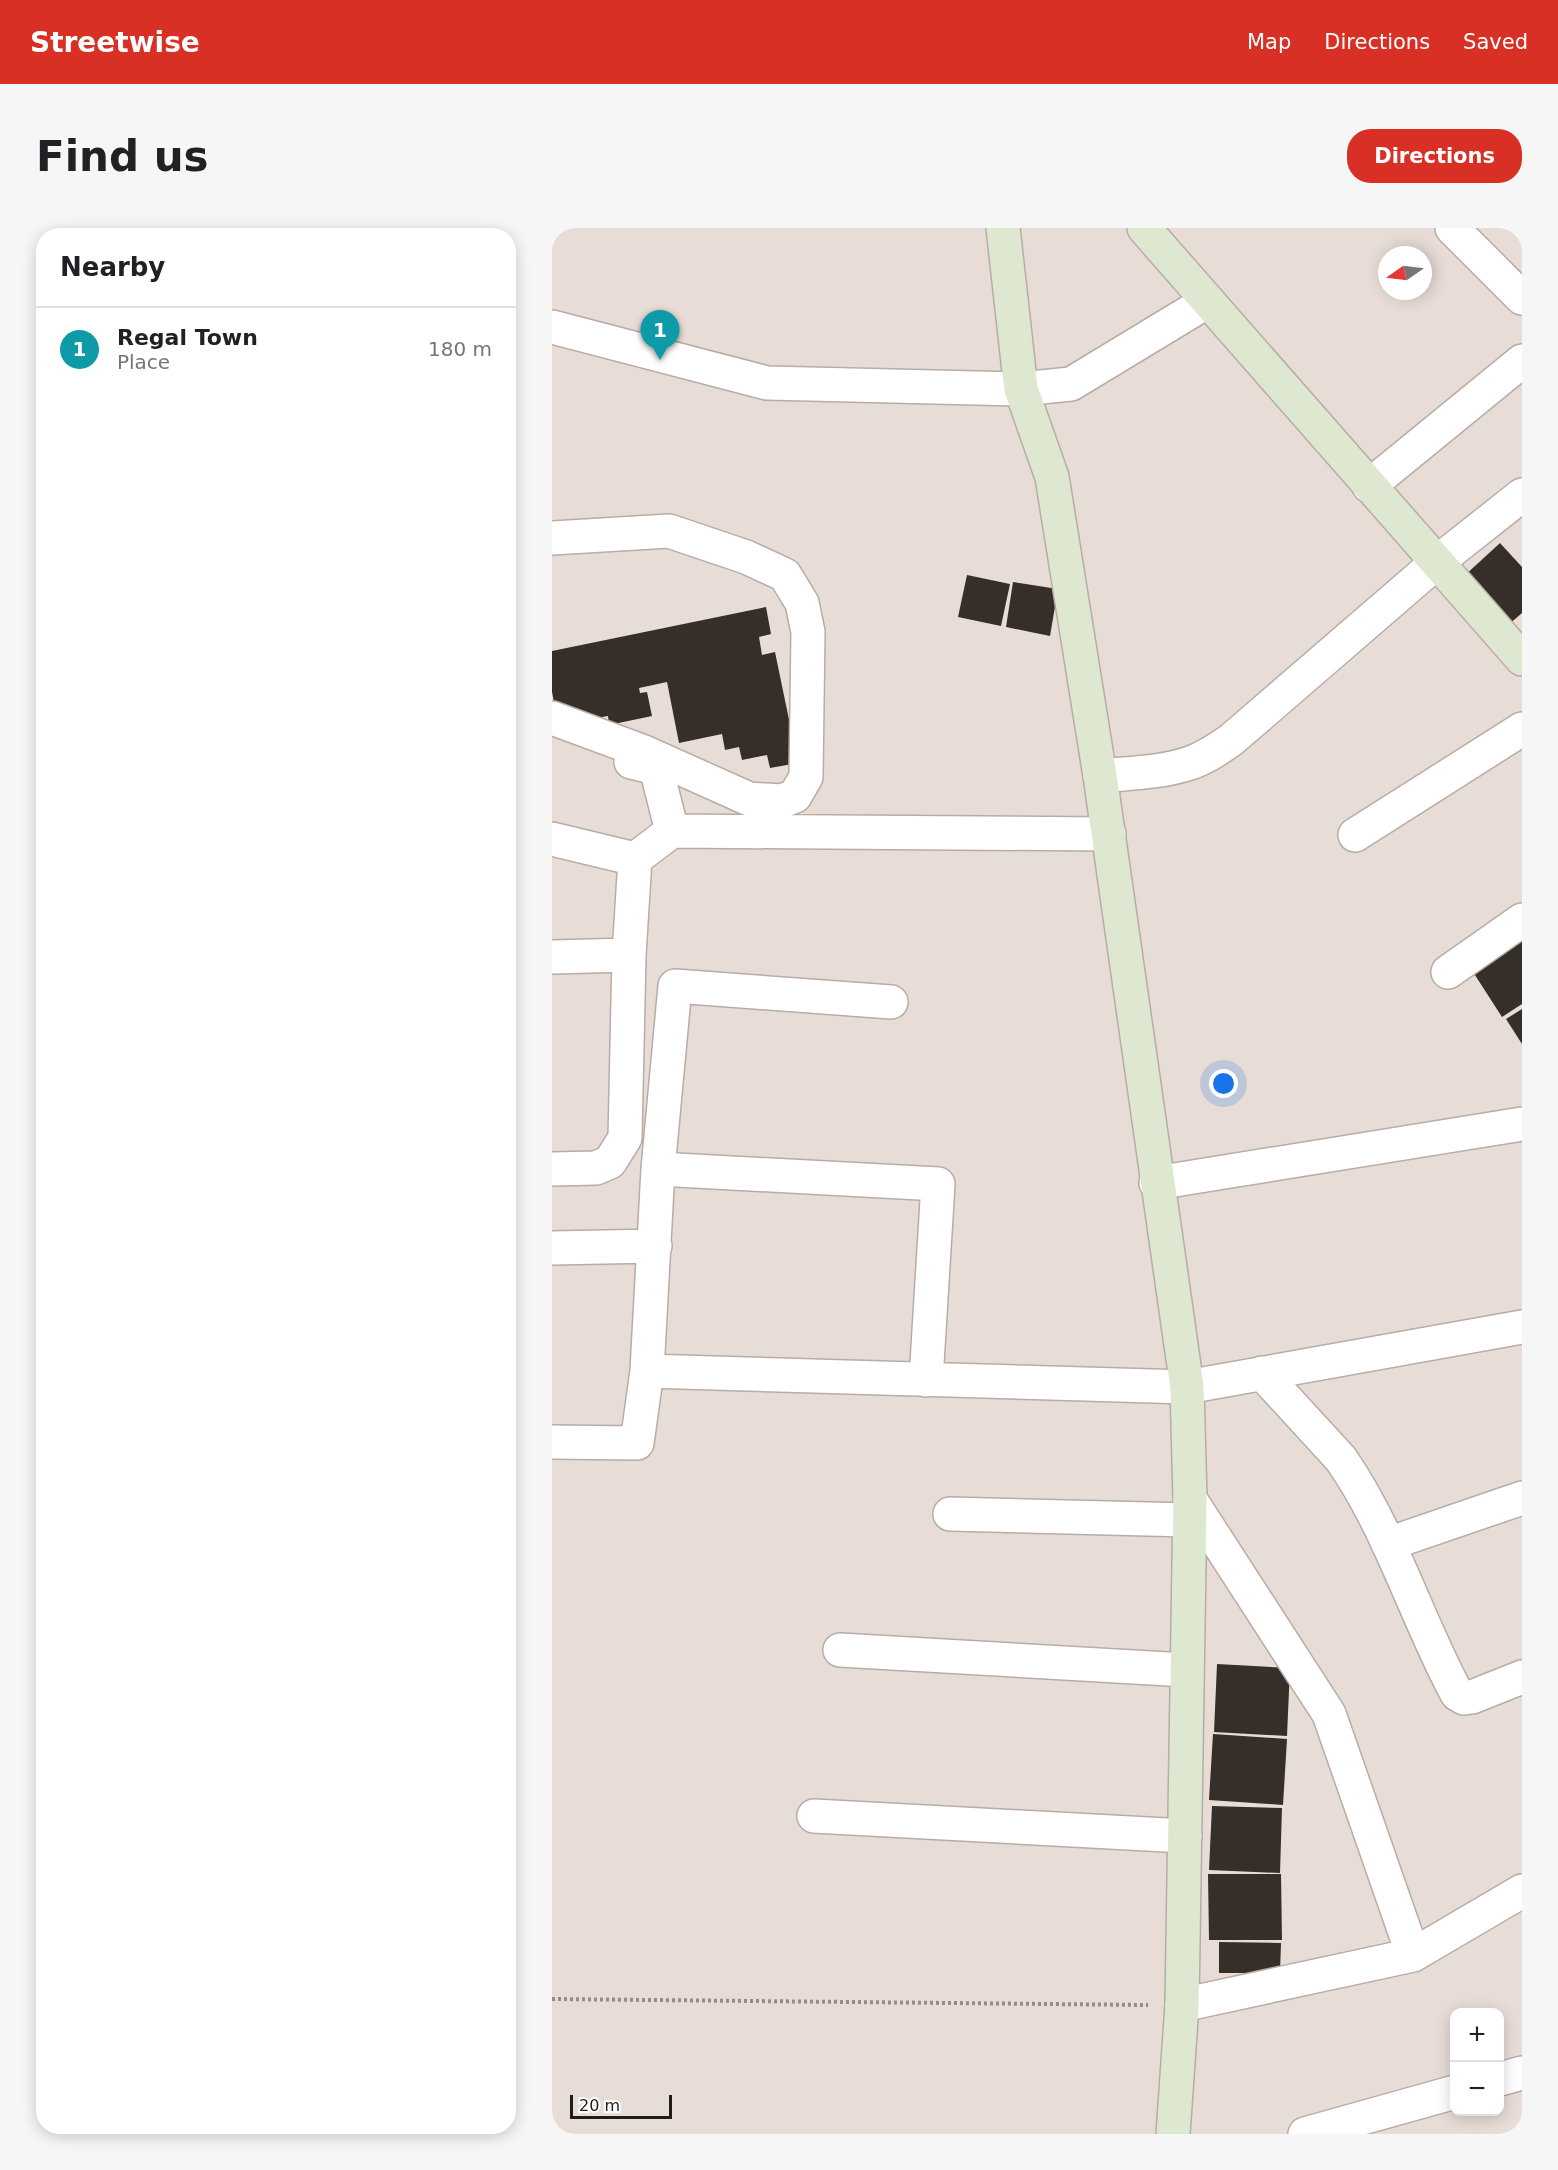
<!DOCTYPE html>
<html lang="en">
<head>
<meta charset="utf-8">
<style>
  :root { --surface:#fff; --page:#f6f6f6; --text:#202124; --muted:#757577; --line:#e0e0e0; --accent:#d93025 }
  body { margin:0; font-family:"DejaVu Sans",sans-serif; background:var(--page); color:var(--text) }
  .controls { position:absolute; right:18px; bottom:18px; display:grid; overflow:hidden; border-radius:12px; box-shadow:0 3px 15px #0003 }
  .controls button { width:54px; height:54px; display:grid; place-items:center; padding:0; border:0; border-bottom:2px solid var(--line); background:var(--surface); color:var(--text); font:30px sans-serif }
  .compass { position:absolute; left:826px; top:18px; width:54px; height:54px; border-radius:50%; background:var(--surface); box-shadow:0 3px 15px #0003; rotate:256deg }
  .scale { position:absolute; left:18px; bottom:15px; width:102px; box-sizing:border-box; padding-left:6px; border:3px solid #201c1a; border-top:0; font-size:16px; line-height:21px; white-space:nowrap; color:#201c1a; -webkit-text-stroke:4px #fff; paint-order:stroke }
  .you { position:absolute; left:672px; top:856px; width:21px; height:21px; margin:-15px; border:4px solid #fff; border-radius:50%; background:#1a73e8; box-shadow:0 0 0 9px #1a73e833 }
  .badge { display:grid; place-items:center; width:39px; height:39px; border-radius:50%; background:var(--accent); color:#fff; font-size:20px; font-weight:700 }
  .pin { position:absolute; translate:-50% -50px; filter:drop-shadow(0 2px 3px #0008) }
  .pin::after { content:''; position:absolute; top:32px; width:21px; height:18px; background:inherit; clip-path:polygon(0 0,100% 0,50% 100%) }
  .list { margin:0; padding:0; list-style:none }
  h2 { display:flex; justify-content:space-between; align-items:center; height:78px; margin:0; padding:0 24px; font-size:26px }
  h2 small { font-size:20px; font-weight:400; color:var(--muted) }
  .list li { display:grid; grid-template-columns:39px 1fr auto; gap:18px; align-items:center; box-sizing:border-box; height:84px; padding:0 24px; border-top:2px solid var(--line) }
  .list b { display:block; font-size:22px; white-space:nowrap }
  .list p { margin:0; font-size:20px; white-space:nowrap; color:var(--muted) }
  .list em { font-size:20px; font-style:normal; color:var(--muted) }
  .map { position:relative; flex:none; width:970px; height:1906px; overflow:hidden; border-radius:24px }
  header { display:flex; align-items:center; gap:36px; box-sizing:border-box; height:84px; padding:0 30px; background:var(--accent); color:#fff }
  header strong { font-size:28px }
  nav { display:flex; gap:33px; margin-inline-start:auto; font-size:21px }
  .intro { display:flex; align-items:center; justify-content:space-between; box-sizing:border-box; height:144px; padding:0 36px }
  h1 { margin:0; font-size:42px }
  .button { padding:15px 27px; border-radius:24px; background:var(--accent); color:#fff; font-size:21px; font-weight:700 }
  main { display:flex; gap:36px; padding:0 36px }
  aside { flex:1; background:var(--surface); border-radius:24px; box-shadow:0 3px 15px #0003 }
  .map>svg:first-child { display:block }
</style>
</head>
<body>
<header>
<strong>Streetwise</strong>
<nav><a>Map</a><a>Directions</a><a>Saved</a></nav>
</header>
<div class="intro"><h1>Find us</h1><a class="button">Directions</a></div>
<main>
<aside>
<h2>Nearby<small></small></h2>
<ul class="list">
<li><span class="badge" style="background:#0f9aa8">1</span><div><b>Regal Town</b><p>Place</p></div><em>180 m</em></li>
</ul>
</aside>
<div class="map">
<svg width="970" height="1906" viewBox="0 0 970 1906">
  <rect width="100%" height="100%" fill="#e8ddd6"/>
  <!-- building -->
  <path fill="#362e28" d="M948 315 970 339V385L955 398 911 349Z
    M415 347 458 356 449 398 406 389Z
    M461 354 506 361 498 408 454 399Z
    M214 379 219 406 207 409 210 427 223 424 246 535 218 540 215 527 190 532 187 519 173 522 170 506 127 515 115 454 87 460 88 465 95 464 100 488 57 497 56 488 39 491 38 486 25 489 23 480 4 484 0 464V423Z
    M970 712V776L950 789 921 744Z
    M970 781V816L954 791Z
    M665 1436 738 1440 735 1508 662 1504Z
    M661 1506 735 1511 731 1577 657 1572Z
    M660 1578 730 1580 728 1645 657 1642Z
    M656 1646H729L730 1712H657Z
    M667 1714 729 1715 728 1745H667Z"/>
  <g fill="none" stroke-linecap="round" stroke-linejoin="round">
    <defs>
      <path id="street" d="M900 0 970 70
        M0 99 215 155 469 161 519 156 656 73
        M817 258 970 133
        M0 310 117 303 194 329 233 347 250 375 256 404 254 549 243 568 230 573 197 571 92 524 0 490
        M79 534 104 540 120 603
        M548 548C577 545 609 545 638 535 653 530 666 521 679 512L884 335 970 267
        M803 607 970 501
        M0 611 83 631
        M0 729 77 727 83 631 120 603 557 606
        M896 744 970 692
        M0 941 44 940 58 934 73 910 77 727
        M106 941 386 956 374 1152
        M604 955 970 896
        M0 1020 103 1018
        M95 1143 635 1159 970 1099
        M710 1145 789 1231C839 1303 864 1390 905 1466L912 1470 920 1469 970 1449
        M0 1214 85 1215 95 1143 106 941 123 758 339 774
        M638 1271 777 1486 861 1727
        M398 1286 637 1292
        M836 1316 970 1270
        M288 1422 634 1442
        M262 1588 633 1608
        M630 1777 861 1727 970 1663
        M948 1851 970 1845
        M753 1906 903 1864"/>
      <path id="secondary" d="M451 0 469 161 500 249 548 548 635 1159 638 1271 630 1777 621 1906
        M592 0 970 431"/>
    </defs>
    <!-- street casing -->
    <use href="#street" stroke="#b7aca6" stroke-width="36"/>
    <!-- secondary casing -->
    <use href="#secondary" stroke="#b7aca6" stroke-width="36"/>
    <!-- path -->
    <path stroke="#948c87" stroke-width="4" stroke-dasharray="3 3" stroke-linecap="butt" d="M0 1771 596 1777"/>
    <!-- street -->
    <use href="#street" stroke="#fff" stroke-width="33"/>
    <!-- secondary -->
    <use href="#secondary" stroke="#dee7d0" stroke-width="33"/>
  </g>
</svg>
<div class="controls">
<button>+</button>
<button>−</button>
</div>
<svg class="compass" viewBox="-18 -18 36 36"><path d="M0-13l5 13h-10z" fill="#e53935"/><path d="M0 13l5-13h-10z" fill="#757577"/></svg>
<div class="scale">20 m</div>
<div class="you"></div>
<div class="pin badge" style="left:108px;top:132px;background:#0f9aa8">1</div>
</div>
</main>
</body>
</html>
